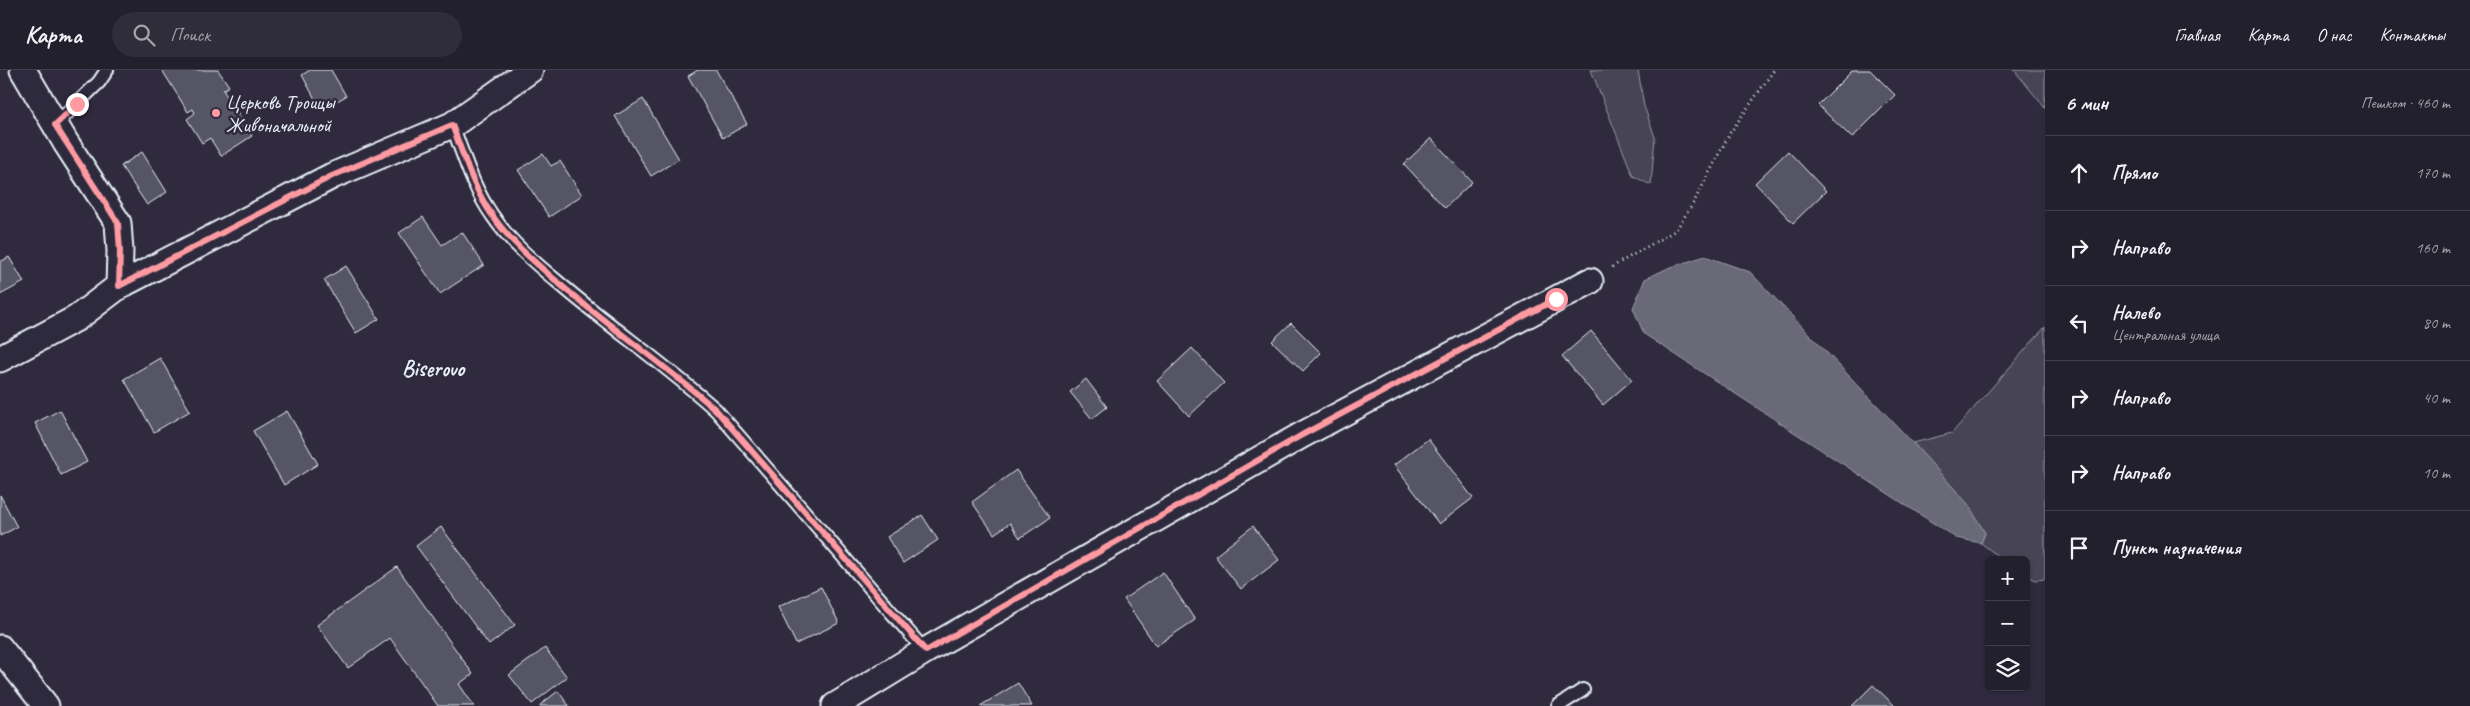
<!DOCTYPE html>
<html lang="ru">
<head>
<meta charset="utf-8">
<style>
  :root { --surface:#23202e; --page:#2f2d3a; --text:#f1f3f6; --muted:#a3a3aa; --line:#403e4a }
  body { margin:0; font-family:Caveat,sans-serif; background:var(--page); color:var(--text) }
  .controls { position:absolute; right:15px; bottom:15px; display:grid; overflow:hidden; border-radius:8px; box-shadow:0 1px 4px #0004 }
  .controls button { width:45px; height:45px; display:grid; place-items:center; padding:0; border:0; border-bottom:1px solid var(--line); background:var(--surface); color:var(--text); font:25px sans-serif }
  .stop { position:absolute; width:15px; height:15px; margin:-11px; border:4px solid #ff9aa2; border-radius:50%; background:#fff }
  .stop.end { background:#ff9aa2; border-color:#fff; box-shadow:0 1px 5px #0008 }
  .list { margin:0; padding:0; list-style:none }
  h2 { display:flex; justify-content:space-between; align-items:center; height:65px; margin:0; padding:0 20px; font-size:21px }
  h2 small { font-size:16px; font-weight:400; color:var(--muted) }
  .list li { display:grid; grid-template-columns:32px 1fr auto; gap:15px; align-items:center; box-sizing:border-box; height:75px; padding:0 20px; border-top:1px solid var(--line) }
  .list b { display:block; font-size:19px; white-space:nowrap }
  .list p { margin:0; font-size:16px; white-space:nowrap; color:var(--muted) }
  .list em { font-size:16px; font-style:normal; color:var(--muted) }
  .icon { flex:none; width:28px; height:28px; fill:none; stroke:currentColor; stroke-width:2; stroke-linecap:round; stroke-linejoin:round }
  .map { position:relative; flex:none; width:2045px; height:636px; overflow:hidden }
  header { display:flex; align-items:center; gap:30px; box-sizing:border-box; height:70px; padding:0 25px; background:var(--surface); border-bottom:1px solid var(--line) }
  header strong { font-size:24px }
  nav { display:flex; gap:28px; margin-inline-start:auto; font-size:18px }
  .search { width:350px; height:45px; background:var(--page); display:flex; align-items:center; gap:12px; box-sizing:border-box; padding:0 18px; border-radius:28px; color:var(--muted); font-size:19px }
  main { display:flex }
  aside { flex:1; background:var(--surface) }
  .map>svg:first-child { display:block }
</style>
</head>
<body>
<header>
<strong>Карта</strong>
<div class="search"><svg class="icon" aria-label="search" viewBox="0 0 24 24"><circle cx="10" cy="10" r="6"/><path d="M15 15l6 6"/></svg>Поиск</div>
<nav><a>Главная</a><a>Карта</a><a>О нас</a><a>Контакты</a></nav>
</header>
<main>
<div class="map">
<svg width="2045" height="636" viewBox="0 0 2045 636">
  <rect width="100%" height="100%" fill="#2f2a3d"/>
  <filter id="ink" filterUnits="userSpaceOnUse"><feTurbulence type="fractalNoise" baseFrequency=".02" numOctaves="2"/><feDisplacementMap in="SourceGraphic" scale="10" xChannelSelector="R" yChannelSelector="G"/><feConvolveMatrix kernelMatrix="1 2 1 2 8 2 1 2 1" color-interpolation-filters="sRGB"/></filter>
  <g filter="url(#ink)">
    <!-- green -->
    <path fill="#464455" stroke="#979aa6" d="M1591 0H1638L1644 36 1655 67 1651 115 1633 106Z
      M2014 0H2045V38Z
      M2045 257V509L2035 510 2026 505V490H2003L1981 473 1985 463 1913 373 1952 363Z"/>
    <!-- water -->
    <path fill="#696978" stroke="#9c9fab" d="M1705 186 1750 202 1913 373 1968 434 1985 463 1981 473 1956 468 1644 264 1633 238 1645 209 1668 198Z"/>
    <!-- building -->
    <path fill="#575565" stroke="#e8f1f8" d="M162 0H218L229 16 223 20 252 66 221 86 210 68 202 73 187 49 195 43 193 39 188 42Z
      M310 0H331L346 26 321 40 302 5Z
      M698 0H716L747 54 723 68 688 6Z
      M1853 0H1870L1895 25 1852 68 1818 35Z
      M643 29 679 89 651 106 615 46Z
      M1431 68 1472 112 1445 138 1404 94Z
      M1788 81 1826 121 1793 153 1755 113Z
      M142 82 167 122 147 135 121 96Z
      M543 84 551 96 560 91 582 125 549 147 518 100Z
      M423 147 442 175 462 162 484 195 440 224 399 163Z
      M9 187 24 212 0 225V192Z
      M346 196 379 249 356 263 324 210Z
      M1291 253 1321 283 1303 301 1272 271Z
      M1591 261 1632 310 1603 335 1562 286Z
      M1192 278 1224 313 1189 346 1157 311Z
      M160 288 190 341 154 362 124 309Z
      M1086 309 1107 337 1092 349 1070 322Z
      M60 340 87 392 61 405 35 353Z
      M287 341 318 394 284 415 253 361Z
      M1428 369 1473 428 1439 454 1394 395Z
      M1016 400 1050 448 1020 468 1010 453 994 464 972 432Z
      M0 425 17 457 0 466Z
      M922 445 938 470 903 493 887 467Z
      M1253 456 1279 490 1241 519 1215 486Z
      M441 457 515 555 489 575 416 476Z
      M397 497 473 604 459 614 474 636H438L390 568 348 598 317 555Z
      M1163 502 1195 550 1156 576 1124 529Z
      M821 517 839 553 796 574 778 537Z
      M545 578 567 607 532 634 509 605Z
      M1018 613 1032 636H980Z
      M1873 615 1895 636H1852Z
      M558 621 569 636H539Z"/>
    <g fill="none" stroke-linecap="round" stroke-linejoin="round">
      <defs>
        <path id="lane" d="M55 55 99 12 107 0
          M452 55C464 86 473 118 492 145 510 172 535 193 559 213 610 257 666 295 716 340L925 581
          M1558 636 1583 620"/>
        <path id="street" d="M23 0 66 73 118 153 120 181 119 216
          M0 289 77 248 119 216 332 106 452 55 530 0
          M0 578 46 636
          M835 636 925 581 1302 365 1590 211"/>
      </defs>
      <!-- lane casing -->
      <use href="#lane" stroke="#e8f1f8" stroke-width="16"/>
      <!-- street casing -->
      <use href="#street" stroke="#e8f1f8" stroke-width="29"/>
      <!-- path -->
      <path stroke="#e8f1f8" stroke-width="3" stroke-dasharray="1 4" stroke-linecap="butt" d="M1612 197 1676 160 1694 132 1730 63 1774 0"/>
      <!-- lane -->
      <use href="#lane" stroke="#2f2a3d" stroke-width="12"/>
      <!-- street -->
      <use href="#street" stroke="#2f2a3d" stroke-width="25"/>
    </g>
  </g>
  <g fill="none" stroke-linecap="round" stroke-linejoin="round" filter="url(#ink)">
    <!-- route -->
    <path stroke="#ff9aa2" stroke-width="6" d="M77 34 55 55 118 153 120 181 119 216 332 106 452 55C464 86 473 118 492 145 511 173 537 194 562 216 612 259 666 296 716 340L926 581 1302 365 1556 229"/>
  </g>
  <!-- markers -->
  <circle fill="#ff9aa2" stroke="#2f2a3d" stroke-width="2" cx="216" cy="43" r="5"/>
  <g text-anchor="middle" stroke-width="5" stroke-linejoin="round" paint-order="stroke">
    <!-- poi labels -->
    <g font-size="20" fill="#e8f1f8" stroke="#2f2a3d" text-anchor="start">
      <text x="226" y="39">Церковь Троицы<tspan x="226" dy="23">Живоначальной</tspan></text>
    </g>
    <!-- quarter labels -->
    <g font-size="22" font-weight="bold" fill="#e8f1f8" stroke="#2f2a3d">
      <text x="433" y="306">Biserovo</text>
    </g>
  </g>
</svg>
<div class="controls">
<button>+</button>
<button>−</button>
<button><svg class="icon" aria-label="layers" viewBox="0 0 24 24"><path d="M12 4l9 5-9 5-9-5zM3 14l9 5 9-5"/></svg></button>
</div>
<div class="stop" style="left:1556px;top:229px"></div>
<div class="stop end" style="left:77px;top:34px"></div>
</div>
<aside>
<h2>6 мин<small>Пешком · 460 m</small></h2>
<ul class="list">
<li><svg class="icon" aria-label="ahead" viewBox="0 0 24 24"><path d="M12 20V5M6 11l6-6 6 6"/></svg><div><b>Прямо</b></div><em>170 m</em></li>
<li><svg class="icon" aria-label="right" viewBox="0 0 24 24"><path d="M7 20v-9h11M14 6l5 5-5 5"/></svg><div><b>Направо</b></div><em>160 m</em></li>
<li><svg class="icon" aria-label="left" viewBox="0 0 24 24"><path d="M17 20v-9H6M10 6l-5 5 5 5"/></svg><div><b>Налево</b><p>Центральная улица</p></div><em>80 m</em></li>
<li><svg class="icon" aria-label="right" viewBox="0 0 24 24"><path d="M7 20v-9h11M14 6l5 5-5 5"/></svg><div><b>Направо</b></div><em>40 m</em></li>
<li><svg class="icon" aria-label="right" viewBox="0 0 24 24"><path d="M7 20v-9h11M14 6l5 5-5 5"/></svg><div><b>Направо</b></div><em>10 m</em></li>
<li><svg class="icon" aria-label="arrive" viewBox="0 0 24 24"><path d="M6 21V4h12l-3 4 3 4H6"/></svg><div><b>Пункт назначения</b></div></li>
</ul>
</aside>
</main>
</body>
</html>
